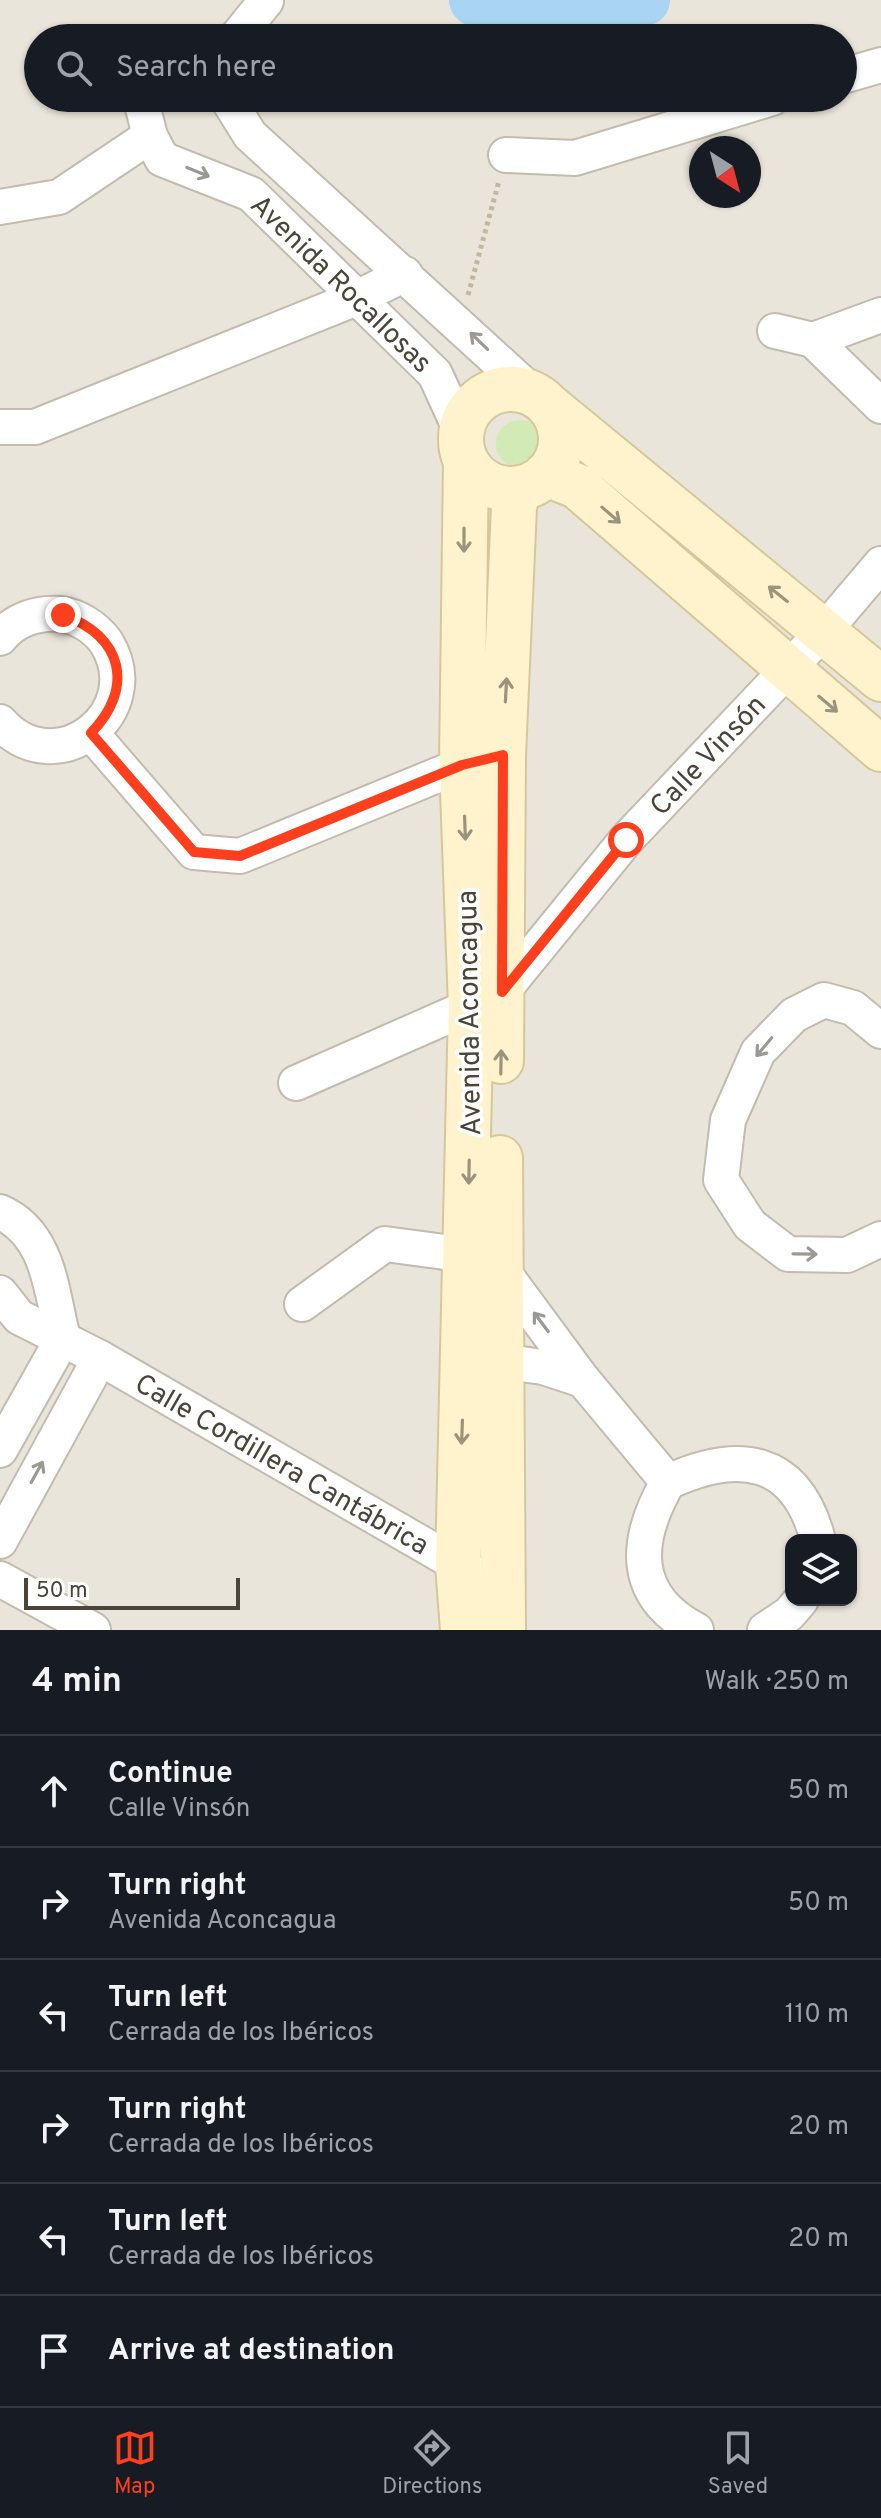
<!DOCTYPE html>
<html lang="en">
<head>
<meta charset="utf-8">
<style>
  :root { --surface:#171b24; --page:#20242c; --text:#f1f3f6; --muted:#9ea1a6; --line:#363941; --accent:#fc3f1d }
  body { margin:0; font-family:Overpass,sans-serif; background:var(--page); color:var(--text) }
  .controls { position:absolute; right:24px; bottom:24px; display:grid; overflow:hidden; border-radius:16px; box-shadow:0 2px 6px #0004 }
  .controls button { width:72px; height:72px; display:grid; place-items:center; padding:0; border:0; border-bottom:2px solid var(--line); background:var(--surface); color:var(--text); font:40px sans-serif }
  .compass { position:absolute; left:689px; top:136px; width:72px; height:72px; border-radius:50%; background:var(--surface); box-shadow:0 2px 6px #0004; rotate:144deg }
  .scale { position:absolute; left:24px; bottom:20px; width:216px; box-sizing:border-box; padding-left:8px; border:4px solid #4b4439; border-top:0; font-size:22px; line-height:28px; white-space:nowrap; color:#4b4439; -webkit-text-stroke:6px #fff; paint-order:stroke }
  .stop { position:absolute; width:24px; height:24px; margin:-18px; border:6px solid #fc3f1d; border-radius:50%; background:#fff }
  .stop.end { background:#fc3f1d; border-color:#fff; box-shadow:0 2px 8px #0008 }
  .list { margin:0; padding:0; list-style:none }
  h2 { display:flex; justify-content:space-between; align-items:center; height:104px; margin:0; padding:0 32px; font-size:34px }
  h2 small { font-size:26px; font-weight:400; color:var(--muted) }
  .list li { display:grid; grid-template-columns:52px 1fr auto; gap:24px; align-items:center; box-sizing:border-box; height:112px; padding:0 32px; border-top:2px solid var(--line) }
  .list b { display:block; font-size:30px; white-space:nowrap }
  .list p { margin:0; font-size:26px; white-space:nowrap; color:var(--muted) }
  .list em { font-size:26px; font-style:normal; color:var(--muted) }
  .icon { flex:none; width:44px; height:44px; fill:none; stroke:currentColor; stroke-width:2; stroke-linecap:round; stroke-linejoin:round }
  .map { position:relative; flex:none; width:881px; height:1630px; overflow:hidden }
  .search { position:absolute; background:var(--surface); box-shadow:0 2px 6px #0004; left:24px; right:24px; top:24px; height:88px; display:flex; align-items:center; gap:20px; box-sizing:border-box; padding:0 28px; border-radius:44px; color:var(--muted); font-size:30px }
  .sheet { height:776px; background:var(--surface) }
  nav { display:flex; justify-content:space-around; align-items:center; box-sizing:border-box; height:112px; border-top:2px solid var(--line); background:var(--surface); font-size:22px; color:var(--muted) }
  nav a { display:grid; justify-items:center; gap:4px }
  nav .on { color:var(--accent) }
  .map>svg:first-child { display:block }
</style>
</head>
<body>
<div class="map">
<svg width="881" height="1630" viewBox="0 0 881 1630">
  <rect width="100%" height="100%" fill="#f6f3ec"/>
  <!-- residential -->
  <path fill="#eae5da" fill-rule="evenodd" d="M0 0H881V1630H0ZM38 38H843V98H38ZM701 148H749V196H701ZM791 1540H851V1600H791Z"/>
  <!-- green -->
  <path fill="#d2eab5" d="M496 444a24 24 0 1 1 48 0a24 24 0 1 1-48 0Z"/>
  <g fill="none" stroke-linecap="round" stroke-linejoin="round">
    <!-- river -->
    <path stroke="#a9d4f2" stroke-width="52" d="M475 0 574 19 644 0"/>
    <defs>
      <g id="street">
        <path d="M236 38 266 1"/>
        <path d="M843 76 881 65"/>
        <path id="s1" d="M150 98 143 108 150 136 162 159 251 194 435 374 461 431"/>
        <path d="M227 98 250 135 535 395"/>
        <path d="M506 155 575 158 772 98"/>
        <path d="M0 207 59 197 150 136"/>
        <path d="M775 331 813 340 881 406"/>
        <path d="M813 340 881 315"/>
        <path d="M0 427H35L359 297 405 274"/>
        <path d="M0 638C14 620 37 612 60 614 78 616 96 628 106 642 150 713 55 785 0 722"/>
        <path d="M91 733 194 852 240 856 462 765 483 760"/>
        <path id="s2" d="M502 992 626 840 824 631 881 564"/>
        <path d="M881 1031 853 1008 824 1000 794 1015 758 1052 728 1120 721 1180 750 1225 788 1254 847 1255 881 1239"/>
        <path d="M296 1083 471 1006"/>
        <path d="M0 1212C50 1234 51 1293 63 1338"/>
        <path id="s3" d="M0 1293 19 1317 100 1358 476 1575"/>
        <path d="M302 1304 385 1244 467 1255 498 1265 583 1380 668 1482"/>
        <path d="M499 1361 543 1367 583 1380"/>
        <path d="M0 1450 63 1338"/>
        <path d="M0 1541 100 1358"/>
        <path d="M0 1579 93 1630"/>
        <path d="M696 1630C629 1595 635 1539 668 1482 738 1450 796 1456 818 1540"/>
        <path d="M765 1630 789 1614 801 1600"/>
      </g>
      <path id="secondary" d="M461 439a50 50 0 1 1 100 0a50 50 0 1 1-100 0Z
        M550 407 881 679
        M546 474 577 486 881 749
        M501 1061 503 755 514 507 519 488
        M500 1158 503 1630
        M463 1630 458 1565 471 1006 462 765 466 462"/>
    </defs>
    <!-- street casing -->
    <use href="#street" stroke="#c2bbae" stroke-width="38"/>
    <!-- secondary casing -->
    <use href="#secondary" stroke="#d6c79b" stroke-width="48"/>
    <!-- path -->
    <path stroke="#c4b79f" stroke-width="5" stroke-dasharray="4 4" stroke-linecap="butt" d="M468 295 499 181"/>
    <!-- street -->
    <use href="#street" stroke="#fff" stroke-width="34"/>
    <!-- secondary -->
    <use href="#secondary" stroke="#fff3cd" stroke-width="44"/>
  </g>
  <!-- one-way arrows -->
  <defs><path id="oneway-shaft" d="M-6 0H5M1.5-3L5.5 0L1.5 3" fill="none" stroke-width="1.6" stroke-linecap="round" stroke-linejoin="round" transform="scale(2)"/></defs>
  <g stroke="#9c9892">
    <use href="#oneway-shaft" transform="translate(198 172) rotate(22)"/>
    <use href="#oneway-shaft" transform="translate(479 341) rotate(-136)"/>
    <use href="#oneway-shaft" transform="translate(764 1047) rotate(130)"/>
    <use href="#oneway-shaft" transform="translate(805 1254) rotate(1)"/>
    <use href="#oneway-shaft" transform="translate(541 1322) rotate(-127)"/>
    <use href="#oneway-shaft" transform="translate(37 1472) rotate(-61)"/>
  </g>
  <g stroke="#9c937c">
    <use href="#oneway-shaft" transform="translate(611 515) rotate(41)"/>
    <use href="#oneway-shaft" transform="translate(464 540) rotate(90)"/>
    <use href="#oneway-shaft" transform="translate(778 594) rotate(-141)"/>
    <use href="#oneway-shaft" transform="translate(506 690) rotate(-87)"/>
    <use href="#oneway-shaft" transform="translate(828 704) rotate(40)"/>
    <use href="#oneway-shaft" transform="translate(465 828) rotate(88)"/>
    <use href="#oneway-shaft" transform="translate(501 1062) rotate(-89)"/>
    <use href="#oneway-shaft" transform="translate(469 1172) rotate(91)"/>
    <use href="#oneway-shaft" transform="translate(462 1432) rotate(92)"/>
  </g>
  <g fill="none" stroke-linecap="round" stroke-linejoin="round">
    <!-- route -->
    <path stroke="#fc3f1d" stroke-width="10" d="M63 615C123 636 135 688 91 733L194 852 240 856 462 765 503 755 502 992 626 840"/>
  </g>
  <g text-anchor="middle" stroke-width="7" stroke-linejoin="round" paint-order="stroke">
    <!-- street labels -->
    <g font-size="28" fill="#4b4439" stroke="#fff">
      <text dy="10" stroke="none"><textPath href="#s1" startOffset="290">Avenida Rocallosas</textPath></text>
      <text dy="10" stroke="none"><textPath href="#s2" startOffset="314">Calle Vinsón</textPath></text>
      <text transform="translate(468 1013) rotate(-91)" y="10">Avenida Aconcagua</text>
      <text dy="10" stroke="none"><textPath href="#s3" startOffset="332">Calle Cordillera Cantábrica</textPath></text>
    </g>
  </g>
</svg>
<div class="controls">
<button><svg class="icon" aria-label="layers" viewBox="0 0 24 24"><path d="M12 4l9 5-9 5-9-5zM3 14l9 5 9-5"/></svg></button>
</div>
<svg class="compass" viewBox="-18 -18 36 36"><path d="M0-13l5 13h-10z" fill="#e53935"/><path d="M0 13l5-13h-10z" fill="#9ea1a6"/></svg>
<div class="scale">50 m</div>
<div class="stop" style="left:626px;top:840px"></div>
<div class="stop end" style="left:63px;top:615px"></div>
<div class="search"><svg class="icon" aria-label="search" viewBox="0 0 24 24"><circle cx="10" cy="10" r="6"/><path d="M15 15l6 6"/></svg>Search here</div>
</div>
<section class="sheet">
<h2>4 min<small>Walk · 250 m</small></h2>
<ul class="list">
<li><svg class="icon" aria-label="ahead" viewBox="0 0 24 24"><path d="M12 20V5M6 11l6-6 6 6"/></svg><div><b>Continue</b><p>Calle Vinsón</p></div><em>50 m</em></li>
<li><svg class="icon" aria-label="right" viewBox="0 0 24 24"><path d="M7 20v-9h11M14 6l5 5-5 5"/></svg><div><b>Turn right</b><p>Avenida Aconcagua</p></div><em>50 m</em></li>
<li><svg class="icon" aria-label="left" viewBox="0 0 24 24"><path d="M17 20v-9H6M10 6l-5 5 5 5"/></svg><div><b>Turn left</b><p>Cerrada de los Ibéricos</p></div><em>110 m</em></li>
<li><svg class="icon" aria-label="right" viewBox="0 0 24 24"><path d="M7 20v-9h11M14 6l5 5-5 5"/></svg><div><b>Turn right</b><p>Cerrada de los Ibéricos</p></div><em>20 m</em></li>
<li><svg class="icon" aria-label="left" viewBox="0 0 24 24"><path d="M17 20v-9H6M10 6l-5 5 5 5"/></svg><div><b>Turn left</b><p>Cerrada de los Ibéricos</p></div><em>20 m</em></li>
<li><svg class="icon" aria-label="arrive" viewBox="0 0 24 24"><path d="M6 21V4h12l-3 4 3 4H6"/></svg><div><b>Arrive at destination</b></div></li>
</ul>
</section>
<nav>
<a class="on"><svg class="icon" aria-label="map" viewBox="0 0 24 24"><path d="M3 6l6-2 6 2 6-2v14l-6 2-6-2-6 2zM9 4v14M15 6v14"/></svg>Map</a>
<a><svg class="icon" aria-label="directions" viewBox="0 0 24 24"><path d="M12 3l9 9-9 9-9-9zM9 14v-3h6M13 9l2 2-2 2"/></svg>Directions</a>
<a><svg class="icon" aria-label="saved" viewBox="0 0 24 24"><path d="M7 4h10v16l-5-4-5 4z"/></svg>Saved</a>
</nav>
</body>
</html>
